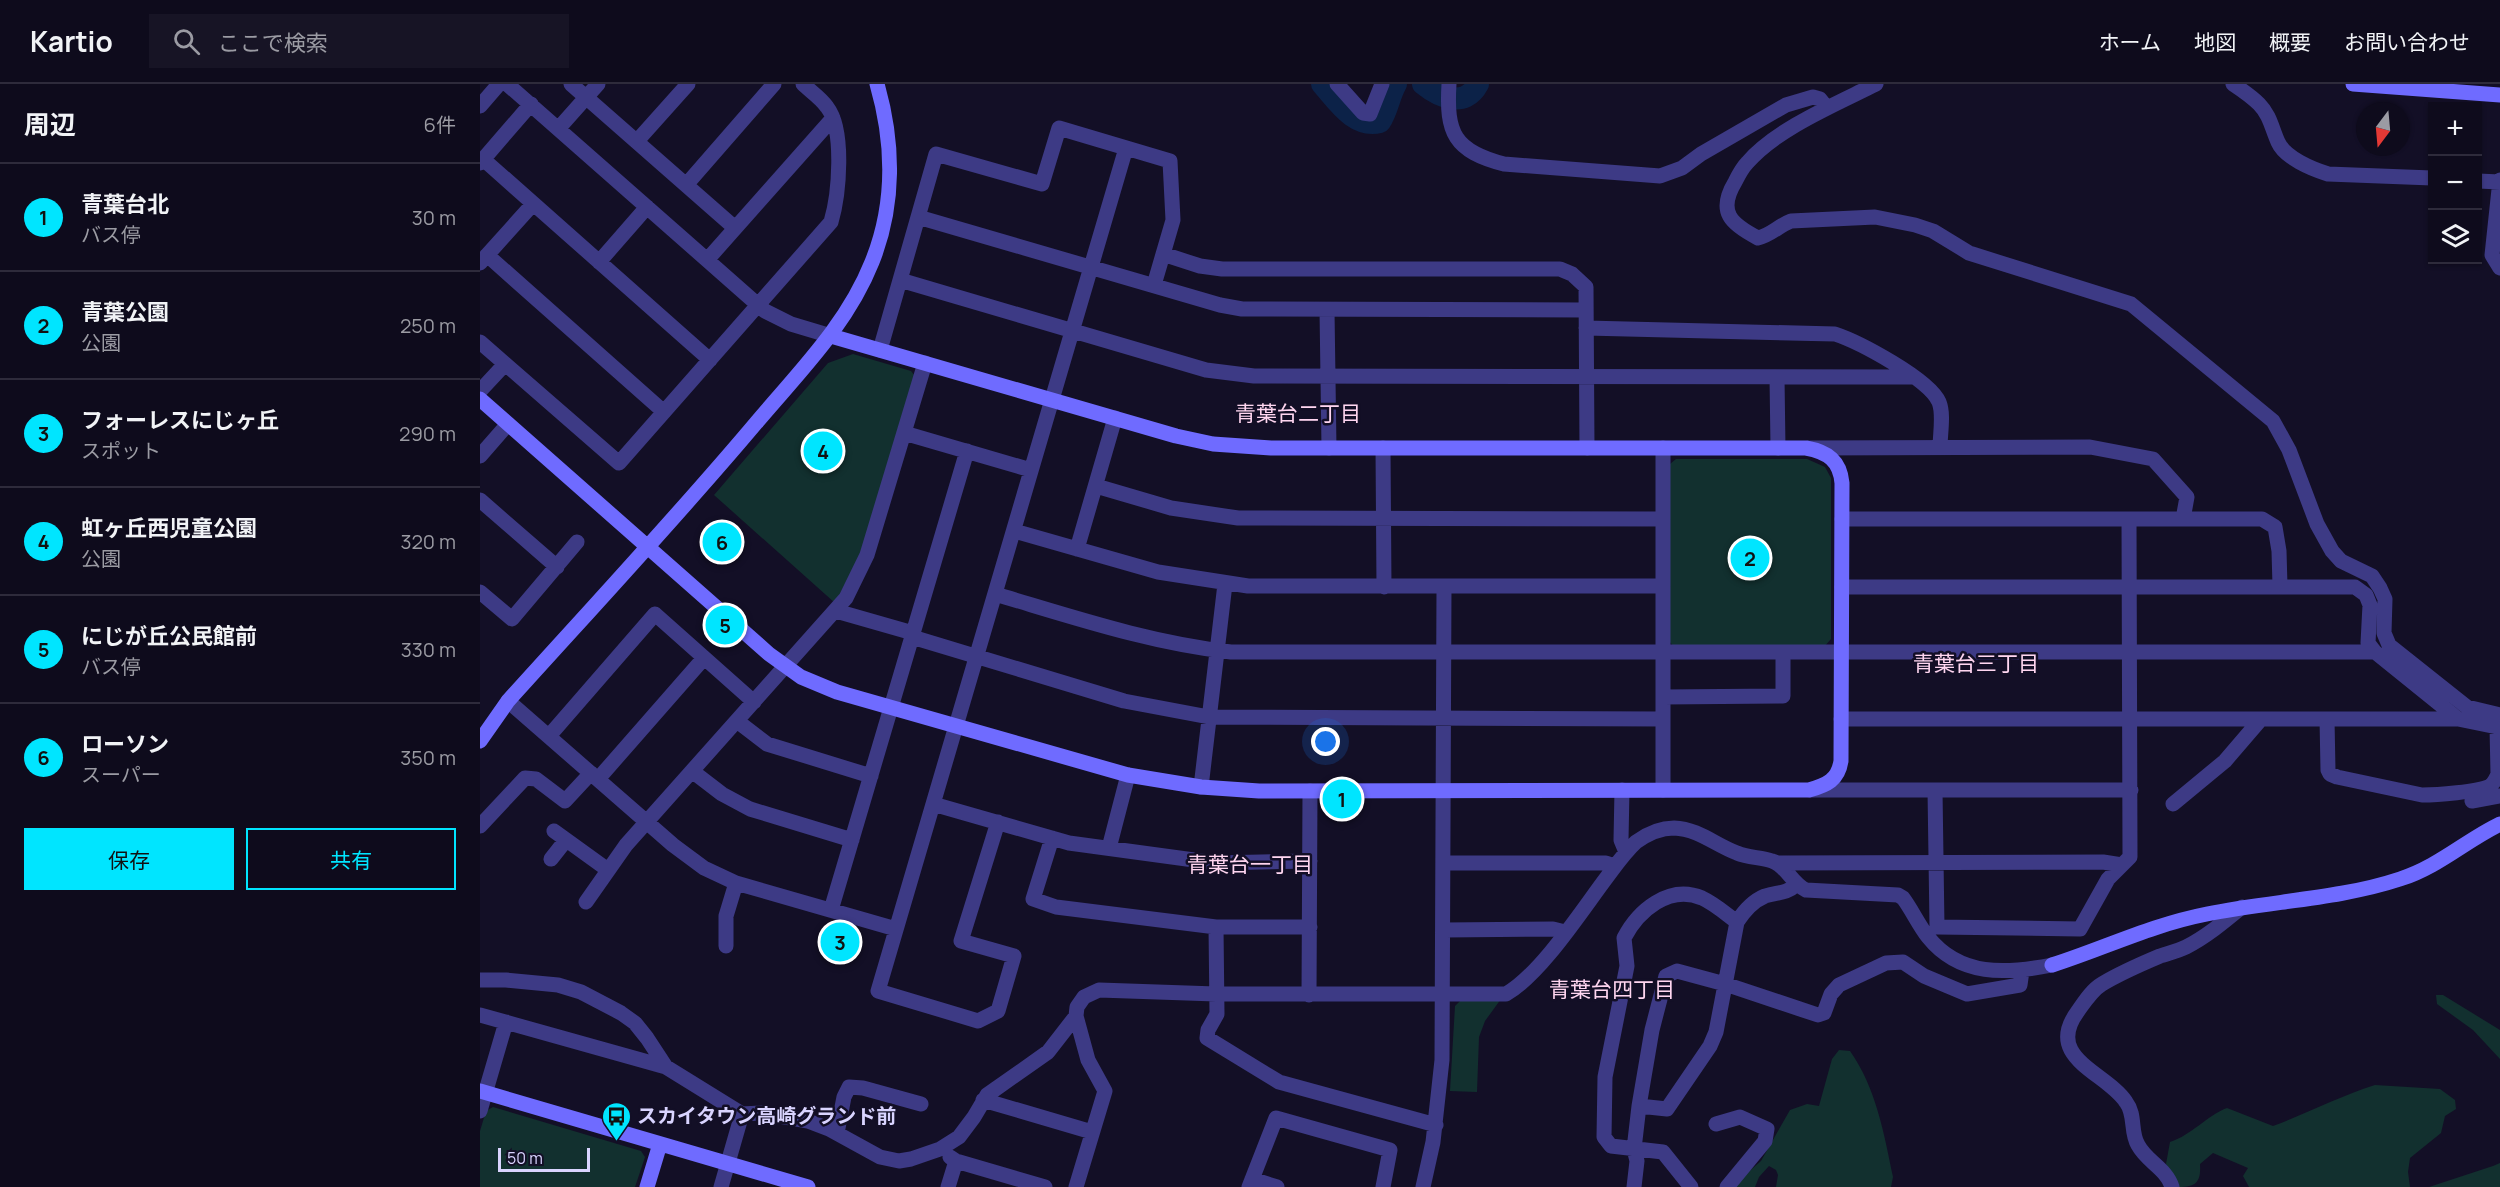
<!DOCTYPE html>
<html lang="ja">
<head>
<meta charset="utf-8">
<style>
  :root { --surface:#0e0b1c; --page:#171425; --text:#f1f3f6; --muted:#9b9ba3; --line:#2e2b3b; --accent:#00e5ff }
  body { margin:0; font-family:Manrope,"Noto Sans JP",sans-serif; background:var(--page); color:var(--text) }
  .controls { position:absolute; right:18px; top:18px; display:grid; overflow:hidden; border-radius:0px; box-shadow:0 2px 4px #0004 }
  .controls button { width:54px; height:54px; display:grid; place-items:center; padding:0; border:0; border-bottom:2px solid var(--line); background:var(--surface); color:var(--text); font:30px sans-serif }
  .compass { position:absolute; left:1876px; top:18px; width:54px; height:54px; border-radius:50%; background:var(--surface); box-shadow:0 2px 4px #0004; rotate:196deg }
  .scale { position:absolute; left:18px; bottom:15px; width:92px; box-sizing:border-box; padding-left:6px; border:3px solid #d9d4ff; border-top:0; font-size:16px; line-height:21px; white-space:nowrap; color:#d9d4ff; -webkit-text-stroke:4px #130f26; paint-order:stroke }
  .you { position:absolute; left:846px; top:658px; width:21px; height:21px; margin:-15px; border:4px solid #fff; border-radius:50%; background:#1a73e8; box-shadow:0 0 0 9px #1a73e833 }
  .badge { display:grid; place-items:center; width:39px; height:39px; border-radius:50%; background:var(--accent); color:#111; font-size:20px; font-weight:700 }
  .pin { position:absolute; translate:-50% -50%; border:3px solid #fff; box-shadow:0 2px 6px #0006 }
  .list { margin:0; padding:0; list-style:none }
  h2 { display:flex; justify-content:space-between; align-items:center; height:78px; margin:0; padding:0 24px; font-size:26px }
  h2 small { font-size:20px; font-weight:400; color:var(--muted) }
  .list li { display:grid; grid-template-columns:39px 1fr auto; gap:18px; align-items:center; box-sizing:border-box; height:108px; padding:0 24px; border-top:2px solid var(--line) }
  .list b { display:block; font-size:22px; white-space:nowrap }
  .list p { margin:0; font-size:20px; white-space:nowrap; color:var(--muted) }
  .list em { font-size:20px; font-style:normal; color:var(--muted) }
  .actions { display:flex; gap:12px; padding:18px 24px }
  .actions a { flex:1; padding:14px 0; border:2px solid var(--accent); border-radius:0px; text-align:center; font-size:21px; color:var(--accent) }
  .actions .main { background:var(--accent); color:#111 }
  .icon { flex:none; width:33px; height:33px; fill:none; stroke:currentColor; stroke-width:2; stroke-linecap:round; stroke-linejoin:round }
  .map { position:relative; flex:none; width:2020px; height:1103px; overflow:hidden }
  header { display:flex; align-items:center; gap:36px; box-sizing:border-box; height:84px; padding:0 30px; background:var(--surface); border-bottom:2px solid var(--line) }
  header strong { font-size:28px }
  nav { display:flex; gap:33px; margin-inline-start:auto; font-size:21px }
  .search { width:420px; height:54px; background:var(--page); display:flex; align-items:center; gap:15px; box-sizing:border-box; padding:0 21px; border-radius:0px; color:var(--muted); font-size:22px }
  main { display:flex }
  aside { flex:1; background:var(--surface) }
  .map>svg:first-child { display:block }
</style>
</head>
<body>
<header>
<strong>Kartio</strong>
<div class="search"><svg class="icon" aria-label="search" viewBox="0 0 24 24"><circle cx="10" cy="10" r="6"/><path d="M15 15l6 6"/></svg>ここで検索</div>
<nav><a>ホーム</a><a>地図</a><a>概要</a><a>お問い合わせ</a></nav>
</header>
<main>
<aside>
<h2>周辺<small>6件</small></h2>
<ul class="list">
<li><span class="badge">1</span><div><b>青葉台北</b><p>バス停</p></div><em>30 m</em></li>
<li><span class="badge">2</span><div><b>青葉公園</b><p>公園</p></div><em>250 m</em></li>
<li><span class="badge">3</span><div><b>フォーレスにじヶ丘</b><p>スポット</p></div><em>290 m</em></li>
<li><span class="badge">4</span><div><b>虹ヶ丘西児童公園</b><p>公園</p></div><em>320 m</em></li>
<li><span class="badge">5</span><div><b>にじが丘公民館前</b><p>バス停</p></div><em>330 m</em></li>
<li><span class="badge">6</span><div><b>ローソン</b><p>スーパー</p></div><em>350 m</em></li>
</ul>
<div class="actions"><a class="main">保存</a><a>共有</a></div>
</aside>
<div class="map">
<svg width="2020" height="1103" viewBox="0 0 2020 1103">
  <rect width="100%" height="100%" fill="#130f26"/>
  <!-- green -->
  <path fill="#12302f" d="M373 270 431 287 435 292 383 468 355 519 234 411 348 279Z
    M1196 375H1327L1345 383 1351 394V555L1344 563H1194L1189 557 1190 380Z
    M1956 911H1963L2020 946V975L1993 946 1957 920Z
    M1021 915 1005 937 999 953 997 1008 970 1007 975 922 981 916Z
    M1359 966 1370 967C1396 1004 1404 1049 1413 1093L1411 1103H1296L1298 1091 1296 1086 1289 1082 1279 1093 1275 1103H1251L1281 1077 1310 1026 1327 1020 1339 1022 1352 975Z
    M1895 1001 1960 1005 1975 1016 1976 1025 1965 1032 1961 1049 1930 1074 1928 1088 1930 1103H1769L1763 1092 1768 1084 1733 1069 1720 1080C1721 1097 1717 1103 1699 1103L1686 1080 1690 1058C1712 1051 1726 1032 1747 1024L1793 1042C1828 1029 1860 1012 1895 1001Z
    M13 1023 161 1067 165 1073 155 1103H0V1047L6 1027Z
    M2020 1079V1103H1949L2013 1082Z"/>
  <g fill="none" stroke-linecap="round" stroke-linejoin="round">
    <!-- river -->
    <path stroke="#0c2248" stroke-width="22" d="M842 0C858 18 874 44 900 38 908 26 909 12 916 0
      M943 0C959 13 985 25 998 0"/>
    <!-- street -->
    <path stroke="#3d3a85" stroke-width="15" d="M27 0 285 227 311 240 351 252
      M91 0 255 144
      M857 0 883 29 890 30 902 0
      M969 0C966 49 974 67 1024 80L1180 92 1202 84 1221 70 1306 21 1333 13 1340 15 1347 24
      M1396 0C1356 20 1296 45 1267 79 1262 84 1258 92 1255 98 1237 128 1251 140 1278 154 1291 151 1298 142 1311 137L1395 133 1435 141 1453 147 1489 169 1651 220 1793 337 1809 366 1837 440 1852 467 1861 477 1892 492 1900 504 1905 515 1904 549 1909 561 1987 623 2020 631
      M1753 0C1762 6 1772 13 1779 20 1790 31 1792 45 1798 58 1805 74 1832 85 1848 90L1952 94
      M0 22 19 0
      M78 45 118 0
      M157 57 208 0
      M3 75 230 276
      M0 79 51 20
      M2020 96 2012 171 2020 184
      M1998 97 2020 98
      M206 101 294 0
      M438 133 740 221 762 225 1106 226
      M683 170 720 182 742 185H1080L1092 190 1106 203 1107 364
      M7 171 184 328
      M227 176 353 34
      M119 178 167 123
      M0 179 53 120
      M420 196 726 286 774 292 1433 293
      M847 226 849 364
      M1106 244 1355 250C1379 258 1449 295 1459 318 1464 330 1460 350 1460 364
      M0 258 139 379 351 138C359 111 365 46 347 23 341 14 330 7 323 0
      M400 266 456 70 562 100 579 44 690 77 693 136 674 201
      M1297 293 1298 364
      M0 307 25 280
      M424 349 551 386
      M903 364 904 503
      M1329 364 1610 363 1673 375 1707 413 1703 435
      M0 372 28 340
      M616 402 691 424 758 434 1183 435
      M0 416 77 483
      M1362 435H1782L1795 443 1799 467 1800 502
      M534 447 678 488 768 502H1183
      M597 465 635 334
      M1362 503H1875L1886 511 1890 521 1888 559 1895 568 1978 635
      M0 508 32 535 97 458
      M515 510C593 533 670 559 751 568H1895
      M356 527 433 549
      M432 553 644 617 729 633 1183 635
      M1183 613 1303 612V568
      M28 617 193 761 224 784 256 799 416 845
      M1361 635H1978L2017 643 2018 690C2016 695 2014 699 2010 702 1999 708 1955 711 1942 711L1857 693 1850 690 1848 686 1847 635
      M257 637 287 660 391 692
      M69 652 175 530 274 618
      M212 687 242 710 270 725 372 756
      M118 695 224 574
      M721 703 745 500
      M1142 706 1141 756 1146 768
      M1183 706V364
      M1330 706H1651
      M1455 706 1457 843 1600 845 1628 795 1650 773 1649 435
      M1992 717 2020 712
      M453 720 589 759 736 779 830 777
      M1693 720 1745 677 1781 635
      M518 738 481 857 534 872 518 927 498 937 398 907 646 64
      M0 742 45 694 56 695 85 717 111 689
      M74 747 128 786
      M572 754 553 815 576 823 736 843H830
      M629 764 648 691
      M71 775 86 756
      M964 779H1126L1135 782
      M1299 779 1623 778 1642 781
      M1316 801C1306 810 1297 808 1285 812 1273 817 1264 827 1257 838L1236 948 1230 962 1187 1025 1159 1022 1172 946 1186 892 1197 887 1245 900 1338 931 1344 929 1351 910 1359 901 1406 879 1423 878 1444 892 1487 910 1540 901 1542 887
      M106 818 146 761 366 514 387 471 445 279
      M351 826 487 367
      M736 843 737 930 728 946 727 954 799 998 956 1041
      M964 846 1073 845 1085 848
      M246 862V832L256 799
      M0 896H26L78 901 101 908 141 929 155 939 167 954 186 983 262 1030 281 1029 328 1037 349 1045 400 1073 419 1077 431 1075 460 1065 479 1053 494 1033 507 1011 568 968 596 932 597 923 604 913 619 906 736 910H1026C1061 890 1102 826 1127 793 1136 781 1145 768 1156 758 1167 750 1180 744 1194 744 1219 745 1235 761 1257 769 1269 774 1281 773 1292 777 1306 781 1312 800 1326 806L1418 811 1423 814C1432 826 1438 840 1448 853 1480 893 1526 890 1572 881
      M829 911 830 707
      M0 931 186 983
      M596 932 608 976 625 1007 596 1103
      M503 1016 612 1048
      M0 1027 26 938
      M1236 1040 1260 1033 1287 1045 1285 1057 1247 1103
      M357 1049 364 1013 369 1003 383 1004 441 1020
      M476 1077 565 1103
      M772 1095 797 1103
      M241 1103 262 1030
      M468 1103 476 1077 470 1073
      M769 1103 796 1034 910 1066 903 1103
      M943 1103 953 1058 962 976 964 503
      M1154 1103 1157 1077 1154 1065 1159 1022
      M1211 1103 1183 1068 1131 1062 1124 1053 1125 993 1147 882 1144 854C1158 827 1189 800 1222 814 1235 820 1246 830 1257 838
      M1692 1103C1686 1084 1667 1078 1658 1061 1650 1048 1656 1031 1646 1018 1626 988 1563 974 1598 927 1605 917 1612 906 1622 900 1640 889 1661 880 1680 872 1689 869 1698 867 1706 863 1726 853 1745 837 1762 823"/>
    <!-- secondary -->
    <path stroke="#6f6bff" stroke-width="15" d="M1873 0 2020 11
      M0 315 289 570 321 593 357 608 648 691 721 703 779 707 1329 706C1347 701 1358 696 1361 677L1362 399C1360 377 1348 368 1326 364H791L733 360 696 352 351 252
      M0 657 28 617C111 525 196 434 276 339 319 288 367 241 392 178 415 121 414 59 397 0
      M1572 881C1625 864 1671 841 1727 830 1790 817 1860 815 1920 795 1958 783 1985 757 2020 740
      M0 1007 328 1103
      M167 1103 180 1060"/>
  </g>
  <!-- icons -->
  <defs>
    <symbol id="bus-pin" viewBox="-11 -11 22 30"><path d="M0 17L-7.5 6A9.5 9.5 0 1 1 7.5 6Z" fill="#00e5ff" stroke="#130f26"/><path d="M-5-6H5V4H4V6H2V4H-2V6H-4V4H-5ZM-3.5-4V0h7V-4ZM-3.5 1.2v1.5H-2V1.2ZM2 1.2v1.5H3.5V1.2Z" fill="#111"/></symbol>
  </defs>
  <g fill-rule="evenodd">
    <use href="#bus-pin" x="120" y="1016" width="33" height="45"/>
  </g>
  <g text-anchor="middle" stroke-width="5" stroke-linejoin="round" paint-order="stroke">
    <!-- poi labels -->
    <g font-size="20" font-weight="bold" fill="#d9d4ff" stroke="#130f26" text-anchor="start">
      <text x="157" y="1039">スカイタウン高崎グランド前</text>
    </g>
    <!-- neighbourhood labels -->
    <g font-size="21" fill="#ffd6f0" stroke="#130f26">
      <text x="818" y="337">青葉台二丁目</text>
      <text x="1496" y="587">青葉台三丁目</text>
      <text x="770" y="788">青葉台一丁目</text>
      <text x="1132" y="913">青葉台四丁目</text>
    </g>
  </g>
</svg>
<div class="controls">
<button>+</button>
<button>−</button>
<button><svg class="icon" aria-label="layers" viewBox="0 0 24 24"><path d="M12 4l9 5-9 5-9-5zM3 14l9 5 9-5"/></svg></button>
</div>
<svg class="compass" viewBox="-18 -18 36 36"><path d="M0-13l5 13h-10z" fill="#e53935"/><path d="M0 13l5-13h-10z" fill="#9b9ba3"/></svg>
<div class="scale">50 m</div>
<div class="you"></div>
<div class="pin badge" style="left:862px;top:715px">1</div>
<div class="pin badge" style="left:1270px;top:474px">2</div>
<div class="pin badge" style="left:360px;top:858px">3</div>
<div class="pin badge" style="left:343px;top:367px">4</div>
<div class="pin badge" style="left:245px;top:541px">5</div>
<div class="pin badge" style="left:242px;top:458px">6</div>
</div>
</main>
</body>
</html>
